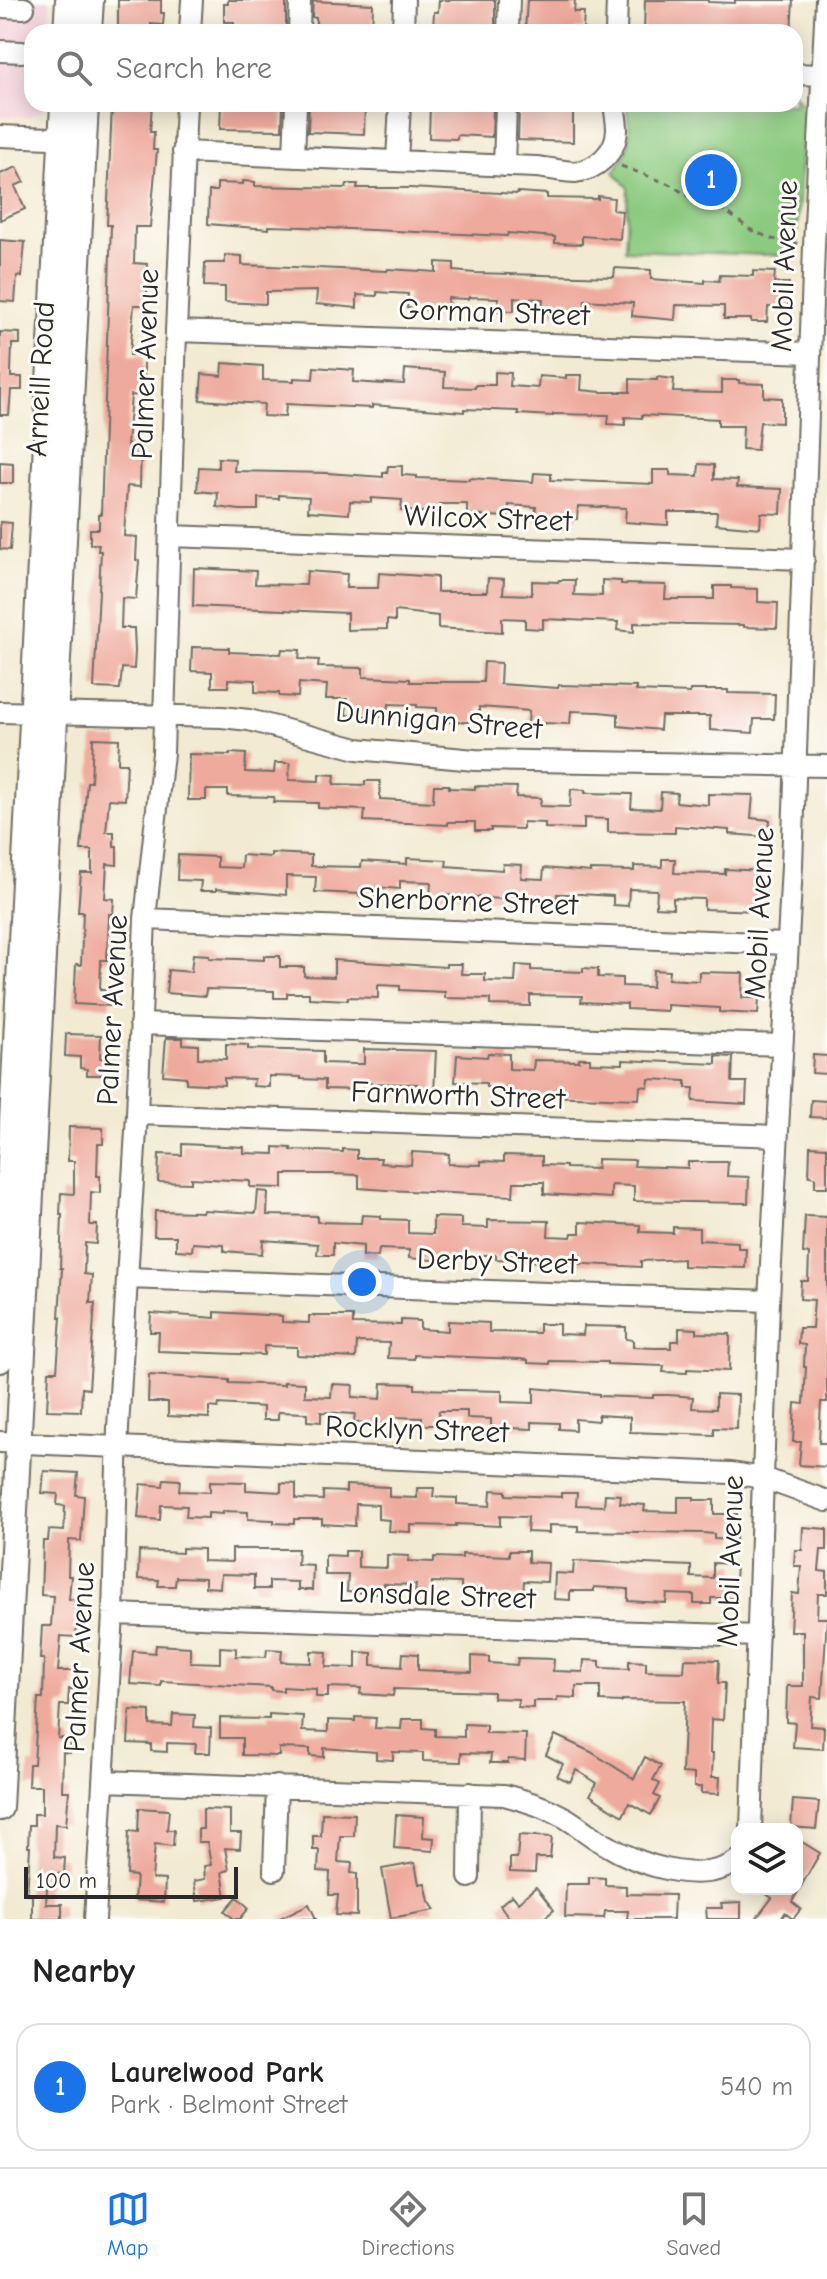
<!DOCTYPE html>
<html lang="en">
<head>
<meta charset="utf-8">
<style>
  :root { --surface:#fff; --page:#f6f6f6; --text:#222; --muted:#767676; --line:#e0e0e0; --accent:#1a73e8 }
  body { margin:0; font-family:"Comic Neue",sans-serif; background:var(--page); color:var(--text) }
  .controls { position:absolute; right:24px; bottom:24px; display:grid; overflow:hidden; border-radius:16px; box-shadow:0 4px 20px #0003 }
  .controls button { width:72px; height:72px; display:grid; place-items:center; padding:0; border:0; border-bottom:2px solid var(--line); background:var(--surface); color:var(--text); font:40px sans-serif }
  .scale { position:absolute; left:24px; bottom:20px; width:214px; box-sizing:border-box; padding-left:8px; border:4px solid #2b2b2b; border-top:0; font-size:22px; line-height:28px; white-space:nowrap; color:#2b2b2b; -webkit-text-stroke:6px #fdfcf7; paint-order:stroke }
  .you { position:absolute; left:362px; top:1282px; width:28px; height:28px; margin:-20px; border:6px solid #fff; border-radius:50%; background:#1a73e8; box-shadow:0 0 0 12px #1a73e833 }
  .badge { display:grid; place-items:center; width:52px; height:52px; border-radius:50%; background:var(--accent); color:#fff; font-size:26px; font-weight:700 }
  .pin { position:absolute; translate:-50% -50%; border:4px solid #fff; box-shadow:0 2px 8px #0006 }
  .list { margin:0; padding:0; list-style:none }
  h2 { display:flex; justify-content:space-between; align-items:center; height:104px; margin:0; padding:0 32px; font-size:34px }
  h2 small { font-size:26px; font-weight:400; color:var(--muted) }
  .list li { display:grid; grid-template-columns:52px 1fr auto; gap:24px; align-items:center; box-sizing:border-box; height:128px; margin:0 16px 16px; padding:0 16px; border:2px solid var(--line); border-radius:24px }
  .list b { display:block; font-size:30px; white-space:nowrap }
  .list p { margin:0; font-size:26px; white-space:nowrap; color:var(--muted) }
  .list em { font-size:26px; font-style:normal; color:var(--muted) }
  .icon { flex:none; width:44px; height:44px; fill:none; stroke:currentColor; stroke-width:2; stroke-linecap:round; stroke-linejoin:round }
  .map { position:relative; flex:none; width:827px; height:1919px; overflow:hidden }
  .search { position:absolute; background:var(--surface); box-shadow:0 4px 20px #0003; left:24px; right:24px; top:24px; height:88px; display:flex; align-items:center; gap:20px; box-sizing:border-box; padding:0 28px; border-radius:24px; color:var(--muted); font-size:30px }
  .sheet { height:248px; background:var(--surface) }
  nav { display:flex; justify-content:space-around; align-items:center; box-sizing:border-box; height:112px; border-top:2px solid var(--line); background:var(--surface); font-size:22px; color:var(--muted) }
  nav a { display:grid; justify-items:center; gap:4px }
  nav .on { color:var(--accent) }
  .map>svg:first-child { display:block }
</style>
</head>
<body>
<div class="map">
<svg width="827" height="1919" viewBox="0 0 827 1919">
  <rect width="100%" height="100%" fill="#fdfcf7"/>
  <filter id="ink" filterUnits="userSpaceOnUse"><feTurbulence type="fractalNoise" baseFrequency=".0125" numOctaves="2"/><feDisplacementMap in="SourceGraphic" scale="16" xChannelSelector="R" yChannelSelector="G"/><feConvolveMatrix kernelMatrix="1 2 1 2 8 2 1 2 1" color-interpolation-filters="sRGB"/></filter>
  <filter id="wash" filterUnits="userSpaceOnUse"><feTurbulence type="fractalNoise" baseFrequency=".006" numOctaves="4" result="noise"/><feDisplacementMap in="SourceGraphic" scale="32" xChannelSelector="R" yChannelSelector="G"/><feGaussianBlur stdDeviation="1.8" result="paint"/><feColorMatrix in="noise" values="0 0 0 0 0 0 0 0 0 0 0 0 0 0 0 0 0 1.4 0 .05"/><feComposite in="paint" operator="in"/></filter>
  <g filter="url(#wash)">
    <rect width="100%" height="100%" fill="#f2ead2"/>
    <!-- built -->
    <path fill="#f4cfdc" d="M0 0H50L49 32H32V104H44L42 111 27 117 0 115Z"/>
    <!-- green -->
    <path fill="#8cca80" stroke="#5c7a56" stroke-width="2" d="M795 95 804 105 797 238 795 256 625 250 628 188 614 172C623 159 631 146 630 130 629 121 626 113 627 104H795Z"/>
    <g id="blocks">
      <!-- building -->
      <path fill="#efaa9e" d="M118 0H161V13H164L163 25 151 24V32H118Z
        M228 0H286V32H234V22H224V4H228Z
        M439 0H495V31L433 29 434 12H438Z
        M527 0H575L574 12H584L583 29H575V32H525Z
        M645 0H708V2L735 3V0H793L791 32H644Z
        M313 1 373 4 372 32H316V18L312 17Z
        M112 104H152L150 132H154L153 150H157L150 227H135L134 263 147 264V305H134L130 355H144V396L131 395 127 445H141L140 487 127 486 124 536 137 537 136 560 139 561 136 599 122 598 121 628H134L135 651 134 669 122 668 120 689 94 688 101 551H98L99 544H90V529H99V515H101L111 225H107Z
        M221 104H283L282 130 220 129Z
        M309 104H365L364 134 308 132Z
        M430 104 493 107 492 137 457 135V139L429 138Z
        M519 106 573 108V142L518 140Z
        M17 167 24 182 15 186 25 209 0 220V174Z
        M243 181 255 182V186L346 188 347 184H358L357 188H410L518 194V192L547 194V198L598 199V196L614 198 613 210 622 211 620 239 582 236V244L555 243V237L508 233 507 236 304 227 269 226V229L208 224 209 191H217V183L243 184Z
        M0 240 25 242 22 277 17 276 15 302 0 301Z
        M225 255 242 256V265L387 271 388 269 436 272V262L454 263V271L475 273 614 277 615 268 651 270V279L705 283V280L719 281 720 275 753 276V271L775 272 774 283H789L788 308 768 307 767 322H751V319H724V306L676 305 675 320 632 316 633 303 585 300 584 314 542 313 543 299 514 298V311H498V298L469 297 468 299 448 298 447 311 430 310 407 308 408 294 377 292V296L357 295V308L316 304 317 291 266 292V304L225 302V287L204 286 205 263H225Z
        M0 332 20 333V344H12L11 372V377H22V390H11L9 415H0Z
        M223 363 263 366V380L294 381V378L313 379 314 367 354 370 353 382 384 384 385 383 404 384 405 369 445 372 444 387 475 388V385H495V372L511 373 510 386 538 388 539 376 566 378V375H582L581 390 602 392H630V379L657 380V377L674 379 673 392 722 393V380H739V383L764 384V397L782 398V423L760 422 757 450 742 449 743 426H718V419L642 415V418L625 417V425L608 424 609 415 553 414V416L518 414V411L464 409V412L372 405V408L286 404 285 417 263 416 264 404 200 400 202 374 222 376Z
        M218 458 235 459 234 471 327 473 383 477V473H387L388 466H402V475L417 476V478L469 480V478L533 482 534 473 551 474V480L653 484V470H670V475L698 476 699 464 714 465V479L738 480 737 487 782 489 781 514 761 513 760 528 716 524 717 512H668V525L651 524 625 522 626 508 578 506 577 519 535 520 536 507 509 505 508 517 467 515V504H440V516H423V512L401 511 402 500 371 498V502L350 501 349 514 308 511 309 497 279 495V499L258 498V510H240L217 507 218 493 197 491 199 467 218 468Z
        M0 462 13 463V483H0Z
        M0 522 12 523 10 550 0 549Z
        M194 568 256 571 255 584 306 585 307 571 347 574 346 588H378L379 573 437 577V592H487L488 578 504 579 503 594 532 595V581L558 582 559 580H575L574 595 602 596V580L621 581V584L666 585 665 599H714V586H731V588L758 589V602L778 603 777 628 744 627V625L634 623V632L617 630 618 622 543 619V629L525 628V619L502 618V632L438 628V616L395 611V621L387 620V629L347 630V613L193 606Z
        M192 647 229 648V652L281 654 282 649 300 650 299 659 319 660 318 667 363 668V677L410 679V682H483L484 662 501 663 500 684 558 688 559 685 636 687V691L690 693V690H728V693L775 694 774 719H754L753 733 710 730V716H661L660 730 618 726V714L599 712 571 711 570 724 544 723 543 725 528 724 529 711 508 709 479 707V722H437V708L417 707V705L389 704 388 717 346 715 347 699H326L327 685 299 683 298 697 279 696V693L255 692V680L228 679V687H212V672L191 671Z
        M93 738 119 739 118 763H127L125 800 109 799 106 832H114V846H117V865L107 864 105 898 114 899 113 914H109L107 960H101L100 990H110V1006L74 1004 76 964 81 965 83 912H78L81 873H92V850H81L87 782H91Z
        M230 753 246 754 245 772 274 773 275 763H290L289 780 319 781V774L335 775 334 784 365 785V781H380V799L433 802 434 785H449V788L475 789V786L517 787 516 797 541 798 540 806 570 807 571 789 585 790V793L632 794 631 808 660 809 661 792 677 793 676 802 708 805V794L753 795 751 818 770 820 769 837 729 834V830L675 826V833L608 832V819L584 818V829L545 828V823L523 822V829L491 828V831H475V822H448V825L364 821 365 810 318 808V803L273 802 274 797 228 796V790H206V800H188L189 754 230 755Z
        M271 853 311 855V866L361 867 362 861 407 864V858L447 860 446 866 502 870 503 864 522 865 521 878 543 879 544 868 590 872V870L634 871V866L662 867V859H675L674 873 725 874V869L763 871 760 911 704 909V899L673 898V908L656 907 657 890 629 889 628 906 613 905V896L581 894H557V903L445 895V899H430L431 882 400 881V889L376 887 375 897 359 896 360 894 315 892 316 877 286 876V895L216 889V891H200L201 881 177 880 178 855 217 857V867L241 868 242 855 271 857Z
        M193 954 209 955V958L264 960V956H280V967H304V976L334 977V960L446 967V964H462L461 974H485V981L515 982 516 965 531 966V970L583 972V968L598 969V977L622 978V986L652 987 653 970 669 971 668 979 699 981V972L743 973 742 998H759L758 1014 719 1012V1008L667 1005V1011L627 1009V1004L581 1002 582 996 530 995V1006L490 1005V999L445 998V992L400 990V986L378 985V998L348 997V1000L309 998V993H287V998H274V991L206 989 205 996 166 993 168 970 191 972Z
        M66 1034 101 1035 100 1058 106 1059 105 1075H87V1069L80 1068V1057L65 1056Z
        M166 1038H183V1044L198 1045V1058L226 1059V1044L248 1045V1049L323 1051V1063L353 1064H364V1049L436 1051 434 1092H417V1084L363 1083V1090L325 1089V1080L301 1079V1077L269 1076V1087L253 1086 254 1079 224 1078V1085L186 1083V1077L163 1075Z
        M488 1053 509 1054V1069L533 1070 534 1060 579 1061V1058H590V1063L623 1064V1060L716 1064V1056L733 1057 732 1082H747L746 1104 693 1101 694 1088H686V1081L649 1079 648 1087 640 1086 639 1099 509 1095V1088L486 1087V1083L455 1082 457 1055 487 1057Z
        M813 1055 827 1056V1074L812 1073Z
        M811 1100 827 1101V1118L810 1117Z
        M69 1127 103 1128V1144H98L97 1176H100V1193L91 1192 90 1225H97L96 1244 85 1243 84 1274 92 1275 90 1303H95L89 1389 82 1388 81 1411 47 1410 49 1371H57L61 1317H59L62 1268H60L62 1215H60L61 1193 74 1194V1161H68Z
        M182 1144 244 1147V1153L274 1154V1147L291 1148V1150L343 1152V1149L357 1150V1158H381L380 1163 411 1165 412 1152 449 1154 448 1164 481 1165V1161L504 1162V1155L542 1156V1165L566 1166V1168L597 1169V1159L635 1160 634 1166 688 1168V1162H728L727 1176 749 1177 748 1203 634 1201V1186L611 1185V1198L544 1194V1182H514L513 1196 387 1190 359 1188V1175L333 1174H283V1188L250 1187V1181L191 1178V1183L158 1182 159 1154 182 1155Z
        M810 1146 827 1147V1187H815V1177L809 1176Z
        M258 1191 268 1192 267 1215 317 1216V1222L361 1223 362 1215 381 1216V1219L408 1220V1233L433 1234V1217L461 1218V1227L488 1228V1220L549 1221 548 1236 571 1237 572 1233H580V1222L640 1225V1232L673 1233V1227L699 1228V1240L738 1242V1248H746L745 1268 683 1266V1259L641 1261V1267L496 1259V1255H457V1261L432 1260 409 1258V1250L379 1249 378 1257 363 1256V1246L333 1243V1255H317L318 1244 263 1240 262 1254 224 1251V1245L193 1243 192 1251 176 1250V1236H154L155 1211 202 1212 203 1210 256 1213Z
        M805 1216 827 1217V1402H821L819 1443H827V1467L799 1465 801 1442H793L795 1403 804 1404 806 1367H804L805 1345 798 1344 799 1328H812L814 1300 800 1299 801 1281H808L809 1254 803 1253Z
        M215 1312 282 1316V1322L309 1323V1316H353V1324L401 1325V1320L420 1321V1329L448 1331V1321L489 1323V1332L539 1333V1324H559V1334L583 1335 584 1326 626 1327V1339L633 1340V1347L654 1348H671V1341H679V1328L697 1329V1333L730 1334 729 1371 687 1369V1373L663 1372 664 1366 607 1364V1362L550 1361V1364L528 1363V1360L519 1359 414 1355V1359L388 1358 389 1343 357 1342 356 1358 297 1355V1347L264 1346V1355L158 1351 159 1332H150L151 1313 215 1318Z
        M149 1375 229 1380V1383L284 1385V1382L305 1383V1396L331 1397 332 1384 353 1385 352 1397 381 1399 382 1383 415 1384V1389L502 1391V1402L534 1403V1388L599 1394V1396L653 1398V1395H669L693 1397 692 1408 716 1409V1394L738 1395 737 1429 714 1428V1435L630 1432V1417L598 1415V1421L575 1419V1430L559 1429V1423L532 1422V1429L491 1427V1419L467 1418V1411H439L438 1425H422V1418L392 1417 391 1424 354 1422 355 1414 321 1412V1422L307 1421V1413L278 1412V1420H263V1407L219 1404 218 1408 209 1407V1418L168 1416V1402H148Z
        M44 1471 78 1473 76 1495 84 1496 81 1541 69 1540 68 1576H71L69 1599 78 1600 76 1637 61 1636 58 1671H74V1689H69L68 1705H60L58 1738 71 1739 70 1753 63 1752 62 1791H69L66 1825 55 1824 54 1857 65 1858 64 1874 48 1873 46 1904H62V1919H32V1895H27L30 1847H28L29 1825H34V1814H42V1786H28L29 1764H34L38 1698H43L44 1659H40L42 1626H51L53 1596 41 1595 43 1541H48L49 1530 64 1531 65 1506 57 1505 58 1494 42 1493Z
        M164 1479 180 1480 179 1491 210 1492V1481L246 1482V1490L281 1492V1483L296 1484V1499L323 1500V1491L346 1492V1485L389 1487V1497L417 1498V1488H434L433 1497 457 1498V1504L490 1506 491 1490 506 1491V1495L561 1497V1493H577L576 1505 604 1506 605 1494 621 1495 620 1503 645 1505 644 1511 678 1512V1497H694V1500H714V1514H737L736 1540 714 1539V1534L703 1533 578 1531V1526L549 1525V1533L527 1532 528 1517 500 1516V1526L456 1524V1526L411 1525V1532L388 1531 389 1520 378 1519V1505L356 1504 355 1526 322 1524V1519H294V1524L274 1523V1520L248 1519V1512L223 1511V1514L208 1513V1518L186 1517 187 1506 161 1505 160 1520 138 1518 141 1484 163 1486Z
        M803 1527 827 1529V1550H821L819 1571 827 1572V1594H818L817 1618H827L822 1698 812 1697 810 1726 824 1727 823 1749 793 1747 795 1723 786 1722 787 1686H803V1631H790L792 1593 799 1594 801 1566H794L795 1550H802Z
        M182 1548 203 1549V1561L232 1562V1549H298L297 1564 313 1565 312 1590H298V1582L269 1581V1589H254V1575L221 1574 220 1588 205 1587V1578L176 1577 175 1586H158L159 1580 138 1579 139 1551 182 1553Z
        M345 1551H358V1567L387 1568V1555L409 1556 408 1561 434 1562V1557L462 1558V1554L509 1556V1551H528V1562L548 1563 547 1582 524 1581 523 1597 483 1596V1589L461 1588V1583L432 1582 431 1595 415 1594 416 1585 384 1584V1593L347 1592 348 1575H325V1555L345 1556Z
        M574 1561 691 1566V1577L713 1578V1563L736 1564 734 1598H711V1604H694V1595L667 1594 666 1603 644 1602 628 1601V1589L594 1587V1591H570V1600L554 1599 555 1573 573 1574Z
        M156 1645 190 1647V1662L220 1663V1647L236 1648V1656L266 1657 267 1649 282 1650 281 1662 311 1663V1651L327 1652 326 1667 356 1668V1652L372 1653V1665L402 1667 403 1653 418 1654V1670L442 1671 472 1672V1656L489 1657V1663L517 1665 518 1658 554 1659 553 1671 583 1672 584 1660 600 1661V1668L629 1669V1661L646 1662V1671L684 1672 685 1659 719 1660 718 1683H725L723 1720 711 1719 710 1753H713L712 1777H720L719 1794 701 1793V1787H694V1774L682 1773 685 1701 622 1700V1702L600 1701V1686H576V1698L557 1697V1701H533V1708L518 1707V1699L493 1698V1692L394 1689 393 1696 360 1694 361 1688 328 1687V1697H316V1689L283 1687V1691L271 1690V1687L161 1681V1686L130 1684 133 1651 155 1653Z
        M130 1710 150 1711V1725L172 1726 173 1714 195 1715 194 1727 211 1728 210 1753H195L196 1744 167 1743V1752L151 1751V1744L128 1743Z
        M269 1714 303 1716 302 1731 328 1732V1720L355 1721V1717L376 1718 375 1728 401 1729 402 1719H423V1728L435 1729V1736L464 1737V1724L486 1725V1733L526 1734 525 1760 508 1759V1763H490L491 1754 461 1753V1762L423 1761V1753L393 1752V1760L376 1759V1752L324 1748V1757L310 1756V1749L279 1748V1756L242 1755V1738H220V1718L269 1719Z
        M555 1735 591 1752 634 1779 645 1757 661 1766 653 1780 660 1784 654 1795 660 1798 651 1815 629 1803 623 1816 609 1808 590 1795 597 1783 576 1770 570 1782 557 1776 563 1764 546 1755Z
        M793 1800 819 1802 816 1829 791 1827Z
        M139 1808 169 1810 167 1830H174L173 1846 155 1844 152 1879 165 1880 164 1902 134 1900 136 1876 127 1875 129 1831 138 1832Z
        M203 1809 230 1810V1833H241L240 1849 225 1848 229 1870 222 1872 226 1897 197 1901 194 1881 205 1879 204 1866 211 1865 207 1842H198V1829H203Z
        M322 1813 355 1814 354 1836H340L338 1862 352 1863 351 1873 357 1874V1916L336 1915 338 1895H329L330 1872 318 1871 319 1850H313V1836H321Z
        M396 1815 424 1817 423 1837 434 1838 433 1851 394 1848Z
        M519 1835 552 1837 550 1858H536L535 1873 510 1872V1858H517Z
        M797 1839 820 1853 792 1902 801 1909 793 1919 785 1913 781 1919H756L772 1898 759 1889H797Z
        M415 1863 419 1884 425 1883 429 1901 435 1910 391 1918 382 1869Z
        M589 1877 605 1878V1885L626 1886V1894L674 1895 673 1919H627L628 1911H605L604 1918 565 1917 566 1884H589Z
        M536 1887 554 1910 543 1919H510L500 1905 512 1895 518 1902Z
        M237 1897 249 1908 240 1919H234L225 1911Z
        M741 1902V1919H707L706 1908H722L721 1903Z
        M309 1904 316 1919H278Z"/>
    </g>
  </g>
  <g filter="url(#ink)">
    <use href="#blocks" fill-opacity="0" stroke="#716e65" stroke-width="2"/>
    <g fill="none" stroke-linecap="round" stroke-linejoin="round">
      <defs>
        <path id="minor" d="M0 7 24 8
          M190 32 192 0
          M299 32 300 0
          M403 32 404 0
          M508 32 509 0
          M616 32 617 0
          M0 51 22 52
          M795 74 822 75
          M0 136 76 139
          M183 152 536 167C549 168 563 172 575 172 597 170 616 152 617 130 617 121 615 113 614 104
          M294 157 296 104
          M397 161 400 104
          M504 166 506 104
          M176 331 810 353
          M170 536 804 559
          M0 712 222 717 249 720 357 749 475 760 827 766
          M145 919 788 944
          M140 1024 782 1045
          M137 1114 777 1136
          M127 1278 769 1301
          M0 1442 731 1473 763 1478 827 1501
          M113 1614 758 1636
          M103 1781 504 1795C524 1800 543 1806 562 1816 576 1823 588 1835 603 1843 637 1864 700 1887 737 1861
          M751 1829 769 1301 792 865 814 246 826 0
          M274 1870 277 1786
          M469 1877 470 1793
          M95 1919 113 1614 118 1428 137 1114 145 919 163 753 176 331 186 104"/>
        <path id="major" d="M66 32 68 0
          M89 32 91 0
          M0 1360 63 104
          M0 1808 86 104"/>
      </defs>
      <!-- minor casing -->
      <use href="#minor" stroke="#716e65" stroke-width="24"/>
      <!-- major casing -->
      <use href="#major" stroke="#716e65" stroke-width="28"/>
      <!-- path -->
      <path stroke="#716e65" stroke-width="3" stroke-dasharray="6 6" stroke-linecap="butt" d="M621 166 669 184 695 200 717 205 751 230 772 239 798 244"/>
      <!-- minor -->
      <use href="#minor" stroke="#fff" stroke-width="20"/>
      <!-- major -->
      <use href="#major" stroke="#fff" stroke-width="24"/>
    </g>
  </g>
  <g text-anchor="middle" stroke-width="6" stroke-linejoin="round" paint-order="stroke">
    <!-- street labels -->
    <g font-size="30" fill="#2b2b2b" stroke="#fdfcf7">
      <text transform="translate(784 266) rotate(-88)" y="10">Mobil Avenue</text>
      <text transform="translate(494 312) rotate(2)" y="10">Gorman Street</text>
      <text transform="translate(145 364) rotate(-88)" y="10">Palmer Avenue</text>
      <text transform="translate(40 379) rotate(-87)" y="10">Arneill Road</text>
      <text transform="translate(488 518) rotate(2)" y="10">Wilcox Street</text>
      <text transform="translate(439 720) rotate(5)" y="10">Dunnigan Street</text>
      <text transform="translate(468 901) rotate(2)" y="10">Sherborne Street</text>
      <text transform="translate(759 913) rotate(-87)" y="10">Mobil Avenue</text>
      <text transform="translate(112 1010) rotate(-87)" y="10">Palmer Avenue</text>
      <text transform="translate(458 1095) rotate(2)" y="10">Farnworth Street</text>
      <text transform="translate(497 1261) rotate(2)" y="10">Derby Street</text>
      <text transform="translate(417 1429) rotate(2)" y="10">Rocklyn Street</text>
      <text transform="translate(730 1561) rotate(-88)" y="10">Mobil Avenue</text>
      <text transform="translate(437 1595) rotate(2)" y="10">Lonsdale Street</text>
      <text transform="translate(79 1657) rotate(-87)" y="10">Palmer Avenue</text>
    </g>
  </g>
</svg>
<div class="controls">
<button><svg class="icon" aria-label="layers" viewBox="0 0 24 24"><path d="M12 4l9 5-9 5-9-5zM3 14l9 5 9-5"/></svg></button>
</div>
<div class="scale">100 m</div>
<div class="you"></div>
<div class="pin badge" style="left:711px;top:180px">1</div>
<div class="search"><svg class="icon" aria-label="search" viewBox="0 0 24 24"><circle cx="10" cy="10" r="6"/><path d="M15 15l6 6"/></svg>Search here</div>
</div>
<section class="sheet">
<h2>Nearby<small></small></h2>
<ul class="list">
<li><span class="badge">1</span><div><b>Laurelwood Park</b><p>Park · Belmont Street</p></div><em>540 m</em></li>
</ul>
</section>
<nav>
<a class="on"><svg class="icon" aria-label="map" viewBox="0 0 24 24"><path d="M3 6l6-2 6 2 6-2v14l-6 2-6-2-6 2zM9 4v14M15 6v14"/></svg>Map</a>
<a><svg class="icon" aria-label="directions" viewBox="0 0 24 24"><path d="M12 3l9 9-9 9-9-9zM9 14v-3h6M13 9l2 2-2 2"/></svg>Directions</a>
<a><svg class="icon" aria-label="saved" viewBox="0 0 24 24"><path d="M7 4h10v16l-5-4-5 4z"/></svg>Saved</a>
</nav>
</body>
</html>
